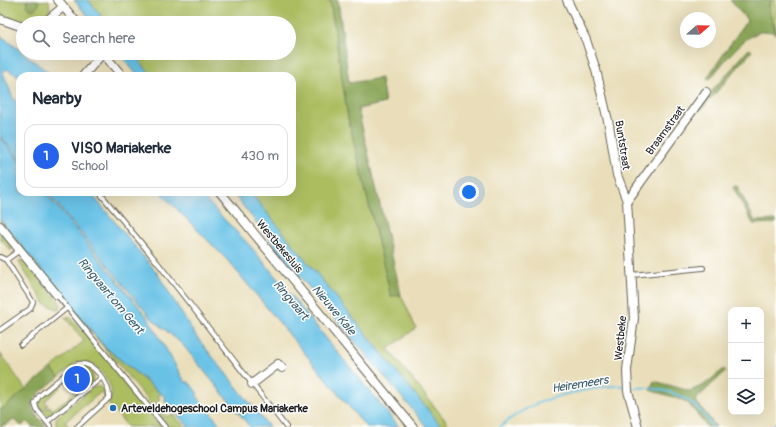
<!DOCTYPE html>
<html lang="en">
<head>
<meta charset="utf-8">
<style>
  :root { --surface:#fff; --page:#f2f2f3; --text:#1f2937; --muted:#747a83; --line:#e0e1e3; --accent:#2563eb }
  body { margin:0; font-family:Pangolin,sans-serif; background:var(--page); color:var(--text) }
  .controls { position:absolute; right:12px; bottom:12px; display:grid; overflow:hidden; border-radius:8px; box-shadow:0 4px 16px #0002 }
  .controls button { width:36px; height:36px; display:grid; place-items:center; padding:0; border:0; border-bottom:1px solid var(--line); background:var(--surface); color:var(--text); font:20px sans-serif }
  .compass { position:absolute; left:680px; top:12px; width:36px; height:36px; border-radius:50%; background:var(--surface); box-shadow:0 4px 16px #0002; rotate:70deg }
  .you { position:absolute; left:469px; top:192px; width:14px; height:14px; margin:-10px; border:3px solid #fff; border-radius:50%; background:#1a73e8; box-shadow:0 0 0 6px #1a73e833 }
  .badge { display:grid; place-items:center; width:26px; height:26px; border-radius:50%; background:var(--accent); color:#fff; font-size:13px; font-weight:700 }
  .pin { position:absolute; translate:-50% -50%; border:2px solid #fff; box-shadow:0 1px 4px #0006 }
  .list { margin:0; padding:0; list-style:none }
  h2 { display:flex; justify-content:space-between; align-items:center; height:52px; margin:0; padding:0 16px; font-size:17px }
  h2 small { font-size:13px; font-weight:400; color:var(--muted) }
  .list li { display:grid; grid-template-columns:26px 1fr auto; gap:12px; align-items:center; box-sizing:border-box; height:64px; margin:0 8px 8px; padding:0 8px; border:1px solid var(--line); border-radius:12px }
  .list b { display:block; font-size:15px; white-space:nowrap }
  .list p { margin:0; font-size:13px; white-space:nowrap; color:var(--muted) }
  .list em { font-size:13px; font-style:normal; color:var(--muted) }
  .icon { flex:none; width:22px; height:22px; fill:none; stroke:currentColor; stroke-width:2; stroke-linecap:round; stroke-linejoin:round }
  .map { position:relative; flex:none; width:776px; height:427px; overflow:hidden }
  .search { position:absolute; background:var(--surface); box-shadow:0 4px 16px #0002; left:16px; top:16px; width:280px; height:44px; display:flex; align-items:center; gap:10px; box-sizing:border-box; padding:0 14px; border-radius:22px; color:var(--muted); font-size:15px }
  .panel { position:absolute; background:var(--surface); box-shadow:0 4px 16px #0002; left:16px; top:72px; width:280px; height:124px; border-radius:12px }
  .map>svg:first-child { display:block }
</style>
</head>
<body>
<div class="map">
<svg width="776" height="427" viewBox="0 0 776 427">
  <rect width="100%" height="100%" fill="#fff"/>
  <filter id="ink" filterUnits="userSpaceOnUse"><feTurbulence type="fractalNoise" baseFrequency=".025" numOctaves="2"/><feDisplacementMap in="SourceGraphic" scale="8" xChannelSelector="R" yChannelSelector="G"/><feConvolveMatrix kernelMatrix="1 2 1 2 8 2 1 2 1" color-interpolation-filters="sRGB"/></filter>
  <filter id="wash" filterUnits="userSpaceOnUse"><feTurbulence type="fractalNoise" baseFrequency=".012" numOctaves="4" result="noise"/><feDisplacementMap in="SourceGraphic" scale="16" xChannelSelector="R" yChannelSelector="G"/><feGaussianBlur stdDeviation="0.9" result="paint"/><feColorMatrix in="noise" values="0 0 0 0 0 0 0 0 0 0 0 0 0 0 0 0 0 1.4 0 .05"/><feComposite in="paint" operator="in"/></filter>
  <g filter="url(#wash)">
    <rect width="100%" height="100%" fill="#e9deb9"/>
    <!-- green -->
    <path fill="#acbd61" stroke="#646c3e" d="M0 0H27L26 2 49 0 50 12 40 22 23 23 0 14Z
      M88 0H330L348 118 391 296 401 295 416 328 388 349 451 427H442L250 192H292V76H152L132 53H289V23H107Z
      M771 0H776V31C772 18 767 12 771 0Z
      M0 219 104 346 161 394 158 396 160 399 155 403 167 417 172 414 186 427H170L0 222Z
      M0 229 12 245 11 251 0 238Z
      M22 260 59 301 61 306 60 310 45 304 18 261Z
      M65 317H70L78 327 85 332 161 427H128L108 403C119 389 102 371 91 363L77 362 59 377 51 368 84 341Z
      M0 353 26 390 0 411Z
      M85 366C92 369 95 375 92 382L54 414 45 415 42 412 50 406 52 410 70 397 69 396 74 392 75 393 90 379 83 371 66 383 63 379 78 367Z
      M59 382 62 386 45 401 48 405 41 411C33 399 51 390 59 382Z
      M98 386 106 391V399L101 392 65 422 69 427H56V418L92 388Z"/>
    <!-- forest -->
    <path fill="#89a457" stroke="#52603a" d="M27 0H38L39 5 33 10 27 7Z
      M330 0H338L349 83 381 78 385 103 358 109 401 295 391 296 348 118Z
      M730 0H771L768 6 769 11 776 34C752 20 723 64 710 79L707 78 747 20Z
      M749 49 752 51 700 111 696 109Z
      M737 186 755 221 776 220V223L753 224 733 187Z
      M51 368 59 377C50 385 29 397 33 410 36 416 43 422 47 427H32L27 421 22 426 14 420 0 427V411Z
      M724 369 726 371 695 400 716 427H707L689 404 683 400 650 390 654 381 690 391 704 385Z"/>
    <!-- water -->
    <path fill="#69c2e6" stroke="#426f81" d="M74 0H88L107 23H94Z
      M0 35 53 76 20 77 7 69 3 72 13 98 20 106V160L0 135Z
      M119 53H132L152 76H138Z
      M0 137 20 162V192H45L148 318 185 382H189L198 394 196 395 222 427H189L165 402V397L104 346 0 219Z
      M47 192H90L157 273 195 335 269 427H250L182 344 151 318Z
      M160 192H198L252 248 399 427H366L229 262Z
      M232 192H250L442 427H427L291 266Z"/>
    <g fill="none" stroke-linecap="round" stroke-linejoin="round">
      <!-- stream -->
      <path stroke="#69c2e6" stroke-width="2" d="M633 388C638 388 643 387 649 388 681 392 695 401 713 427
        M500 427C527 403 558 394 593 389 603 387 613 385 624 386
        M772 427 776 423"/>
    </g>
  </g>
  <g filter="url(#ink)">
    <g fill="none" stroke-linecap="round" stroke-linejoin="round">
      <defs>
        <path id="service" d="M99 192 157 262 286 427
          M0 257 6 260 33 302 30 309 0 330
          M6 260 20 250
          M632 275 703 268
          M57 295 165 427
          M21 345 67 308
          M47 422 101 378
          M51 427 37 410 35 404 39 396 78 364C94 361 110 384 109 398L77 427"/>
        <path id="minor" d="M58 0 77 23
          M567 0 586 40 596 70 609 125 617 175 627 201 634 318 627 370 628 391 638 427
          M0 19 23 27
          M44 23 63 7
          M103 53 122 76
          M83 76 103 53
          M220 192 413 427
          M627 201 706 92
          M0 226 57 295
          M252 384 278 364 282 368"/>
      </defs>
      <!-- service casing -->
      <use href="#service" stroke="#646053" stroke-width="6"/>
      <!-- minor casing -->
      <use href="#minor" stroke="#646053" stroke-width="10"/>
      <!-- service -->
      <use href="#service" stroke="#fff" stroke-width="4"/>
      <!-- minor -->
      <use href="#minor" stroke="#fff" stroke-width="8"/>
    </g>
  </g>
  <!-- markers -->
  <circle fill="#1f6fb2" stroke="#fff" stroke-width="1.5" cx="113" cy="408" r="4"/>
  <g text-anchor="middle" stroke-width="3" stroke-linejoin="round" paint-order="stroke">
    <!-- street labels -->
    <g font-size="11" fill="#1c1c1c" stroke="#fff">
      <text transform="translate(665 130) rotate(-54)" y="4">Braamstraat</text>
      <text transform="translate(623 145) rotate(81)" y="4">Buntstraat</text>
      <text transform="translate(280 246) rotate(50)" y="4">Westbekesluis</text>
      <text transform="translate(620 338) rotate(-84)" y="4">Westbeke</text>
    </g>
    <!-- poi labels -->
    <g font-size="11" font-weight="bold" fill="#1c1c1c" stroke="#fff" text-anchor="start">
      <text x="121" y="412">Arteveldehogeschool Campus Mariakerke</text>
    </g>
    <!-- water labels -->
    <g font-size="12" font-style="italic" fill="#3b5e6d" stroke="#fff">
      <text transform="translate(111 296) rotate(50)" y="4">Ringvaart om Gent</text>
      <text transform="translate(291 300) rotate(50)" y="4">Ringvaart</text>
      <text transform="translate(334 310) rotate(50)" y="4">Nieuwe Kale</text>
      <text transform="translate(580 384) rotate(-9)" y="4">Heiremeers</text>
    </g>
  </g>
</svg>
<div class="controls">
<button>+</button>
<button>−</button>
<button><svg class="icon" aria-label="layers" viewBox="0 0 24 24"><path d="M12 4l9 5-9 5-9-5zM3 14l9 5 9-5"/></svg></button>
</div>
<svg class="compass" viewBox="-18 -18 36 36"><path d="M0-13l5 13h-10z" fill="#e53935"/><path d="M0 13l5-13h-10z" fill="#747a83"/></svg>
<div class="you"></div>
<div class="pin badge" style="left:77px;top:379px">1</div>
<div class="search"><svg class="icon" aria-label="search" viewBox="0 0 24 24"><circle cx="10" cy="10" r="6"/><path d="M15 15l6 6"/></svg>Search here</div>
<section class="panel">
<h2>Nearby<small></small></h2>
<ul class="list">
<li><span class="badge">1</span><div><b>VISO Mariakerke</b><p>School</p></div><em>430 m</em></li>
</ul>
</section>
</div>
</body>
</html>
